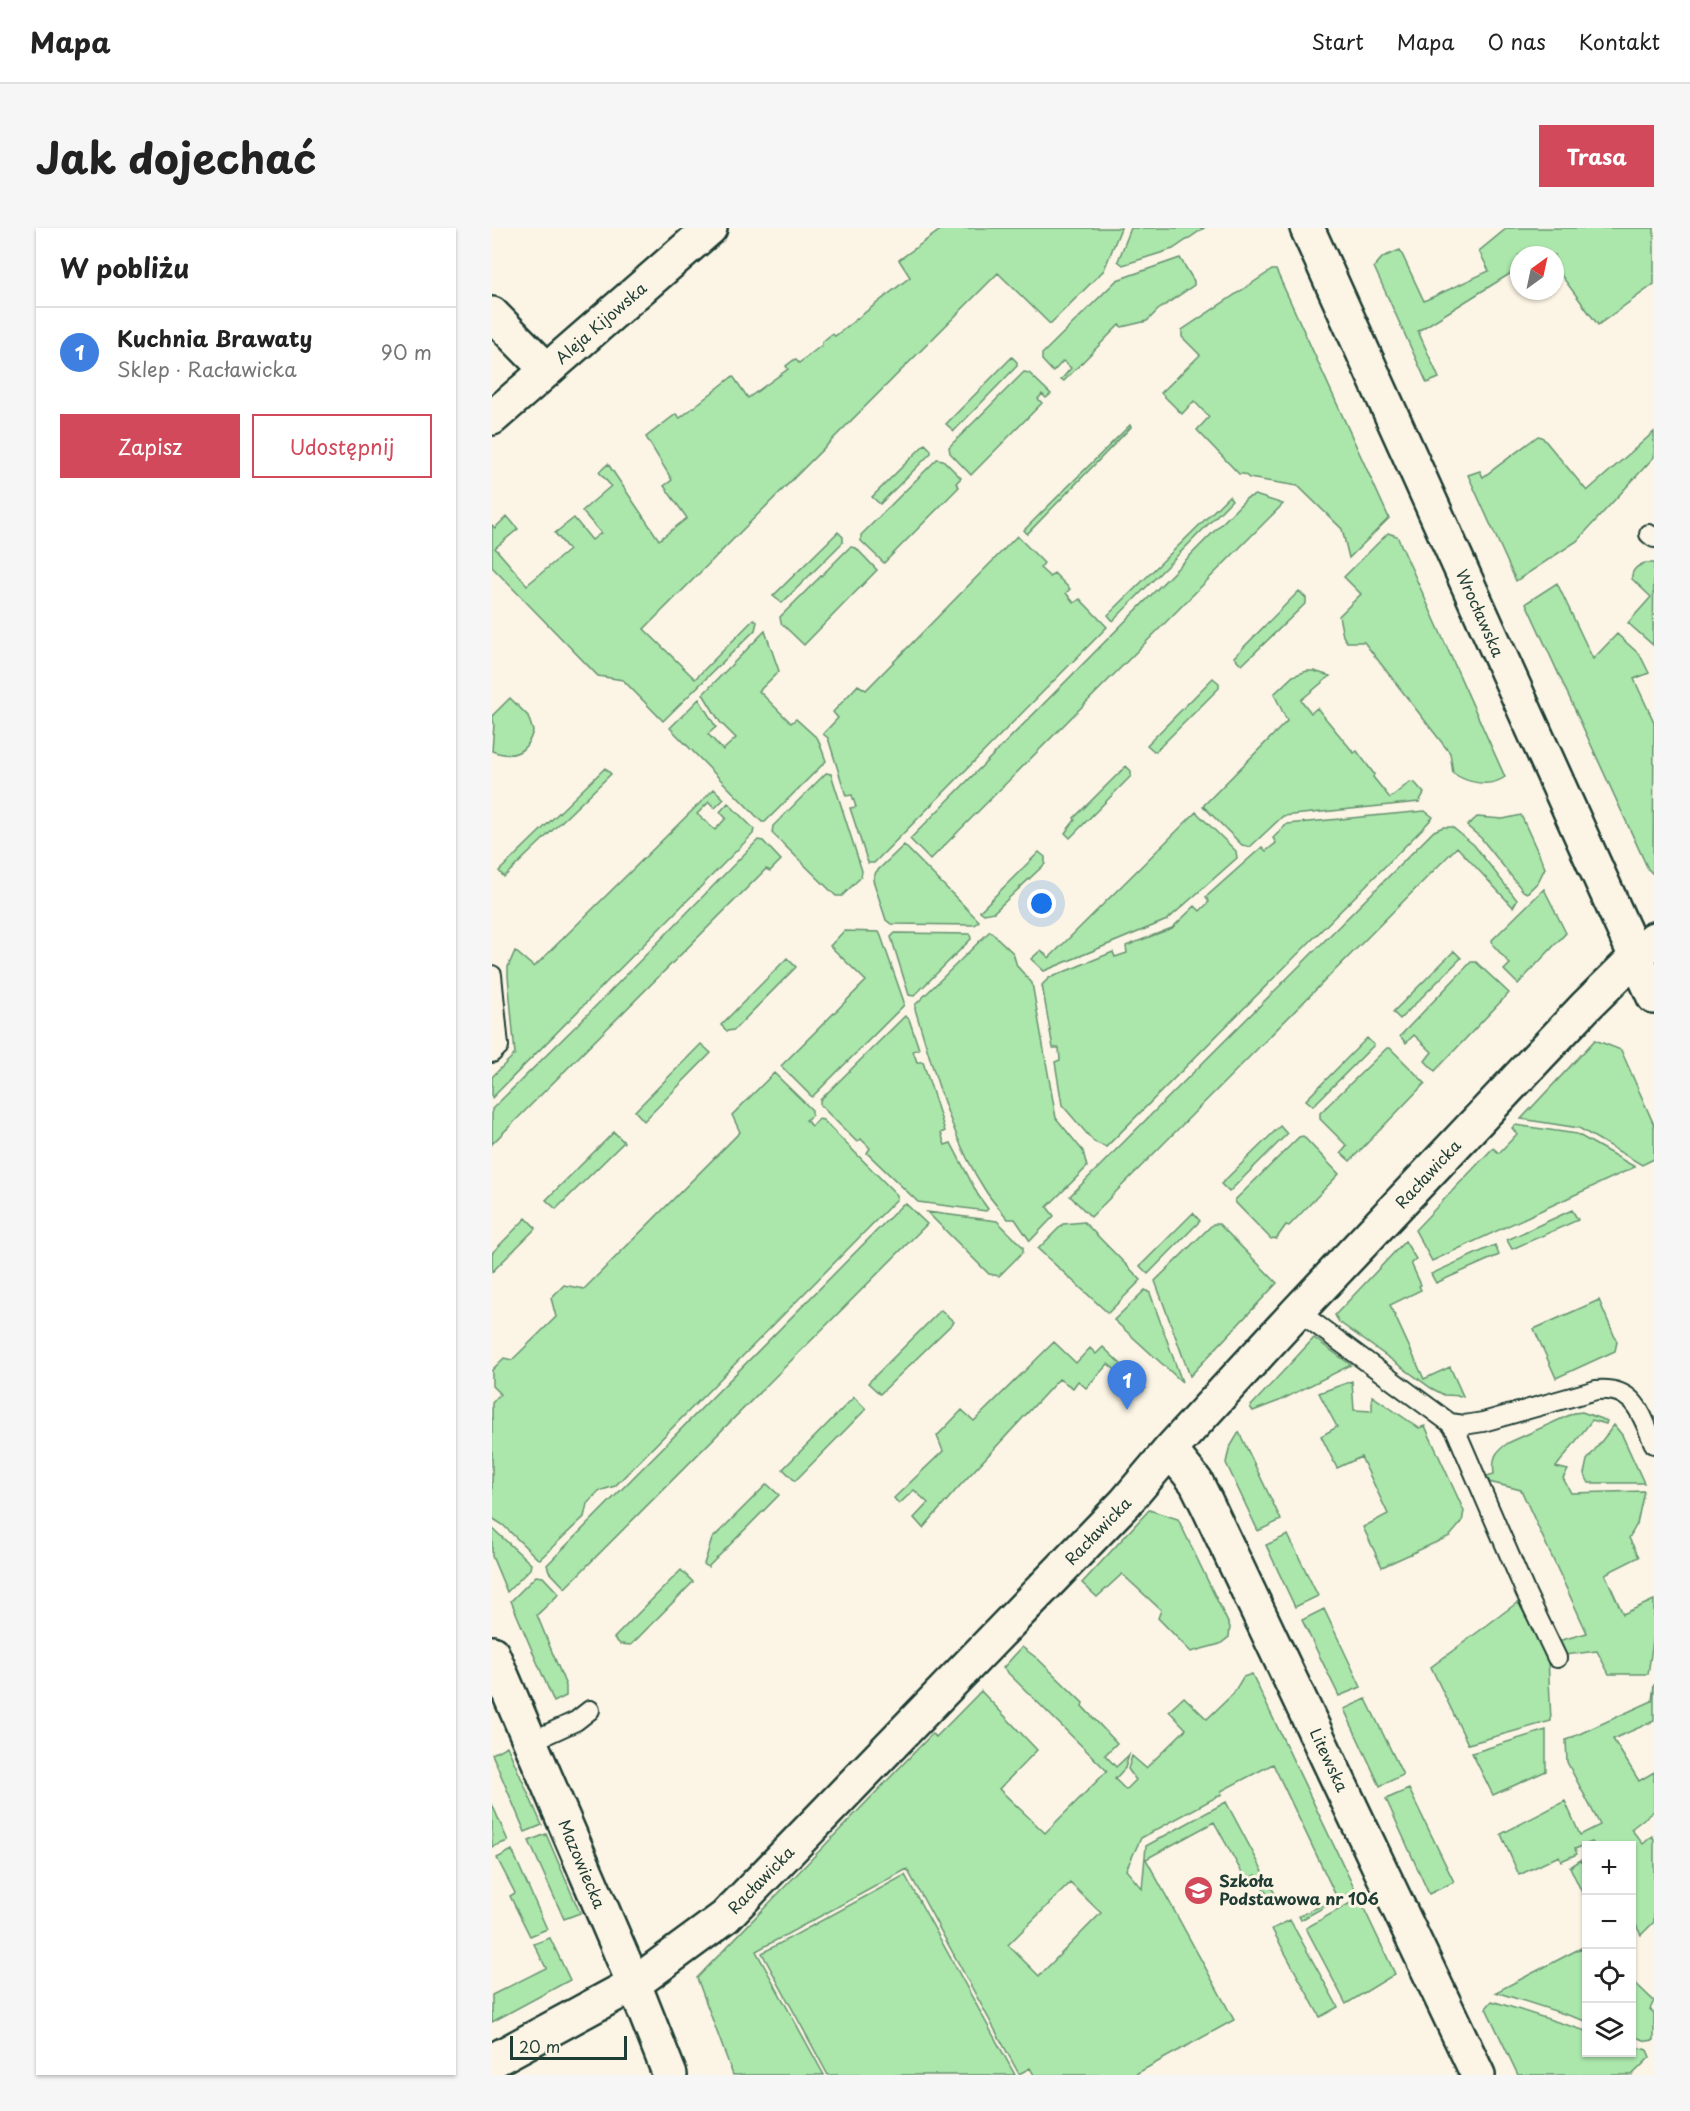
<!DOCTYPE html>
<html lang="pl">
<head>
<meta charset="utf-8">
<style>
  :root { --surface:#fff; --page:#f6f6f6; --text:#222; --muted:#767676; --line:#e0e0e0; --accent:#d1495b }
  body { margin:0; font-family:"Playpen Sans",sans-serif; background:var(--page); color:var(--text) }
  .controls { position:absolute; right:18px; bottom:18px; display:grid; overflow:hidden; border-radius:0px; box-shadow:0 2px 4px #0004 }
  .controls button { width:54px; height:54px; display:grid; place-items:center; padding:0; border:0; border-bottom:2px solid var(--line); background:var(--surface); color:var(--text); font:30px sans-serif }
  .compass { position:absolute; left:1018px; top:18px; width:54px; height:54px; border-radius:50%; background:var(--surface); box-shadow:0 2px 4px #0004; rotate:33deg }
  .scale { position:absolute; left:18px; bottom:15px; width:117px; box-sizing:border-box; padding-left:6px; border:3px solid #1f3d34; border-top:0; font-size:16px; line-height:21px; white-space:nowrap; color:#1f3d34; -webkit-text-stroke:4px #fcf5e5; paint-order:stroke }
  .you { position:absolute; left:550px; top:676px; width:21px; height:21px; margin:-15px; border:4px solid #fff; border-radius:50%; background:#1a73e8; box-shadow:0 0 0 9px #1a73e833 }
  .badge { display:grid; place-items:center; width:39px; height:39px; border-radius:50%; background:var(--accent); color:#fff; font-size:20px; font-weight:700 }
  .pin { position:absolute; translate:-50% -50px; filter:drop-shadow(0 2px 3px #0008) }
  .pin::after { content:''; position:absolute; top:32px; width:21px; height:18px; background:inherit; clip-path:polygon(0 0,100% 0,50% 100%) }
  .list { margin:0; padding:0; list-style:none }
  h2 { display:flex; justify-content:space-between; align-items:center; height:78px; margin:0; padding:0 24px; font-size:26px }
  h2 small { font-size:20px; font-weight:400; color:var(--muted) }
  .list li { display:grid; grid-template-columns:39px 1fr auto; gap:18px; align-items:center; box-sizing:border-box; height:90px; padding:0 24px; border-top:2px solid var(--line) }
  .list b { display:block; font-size:22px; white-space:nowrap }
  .list p { margin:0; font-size:20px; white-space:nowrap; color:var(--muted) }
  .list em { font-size:20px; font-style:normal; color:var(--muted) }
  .actions { display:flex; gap:12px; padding:18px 24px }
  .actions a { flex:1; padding:14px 0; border:2px solid var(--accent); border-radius:0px; text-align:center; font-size:21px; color:var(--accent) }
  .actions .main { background:var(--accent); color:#fff }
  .icon { flex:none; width:33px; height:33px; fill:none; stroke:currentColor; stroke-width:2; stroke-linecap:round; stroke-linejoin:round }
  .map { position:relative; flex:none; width:1162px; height:1847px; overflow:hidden; border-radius:0px }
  header { display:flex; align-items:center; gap:36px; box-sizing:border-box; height:84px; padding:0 30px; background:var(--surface); border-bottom:2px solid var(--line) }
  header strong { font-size:28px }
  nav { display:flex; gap:33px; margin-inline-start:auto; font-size:21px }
  .intro { display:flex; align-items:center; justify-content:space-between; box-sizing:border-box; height:144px; padding:0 36px }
  h1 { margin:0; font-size:42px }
  .button { padding:15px 27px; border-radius:0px; background:var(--accent); color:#fff; font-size:21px; font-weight:700 }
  main { display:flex; gap:36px; padding:0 36px }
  aside { flex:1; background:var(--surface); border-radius:0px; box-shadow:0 2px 4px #0004 }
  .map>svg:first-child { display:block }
</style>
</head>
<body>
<header>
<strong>Mapa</strong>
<nav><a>Start</a><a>Mapa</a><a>O nas</a><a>Kontakt</a></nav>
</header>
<div class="intro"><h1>Jak dojechać</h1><a class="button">Trasa</a></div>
<main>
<aside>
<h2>W pobliżu<small></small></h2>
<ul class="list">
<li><span class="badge" style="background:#3f7fe0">1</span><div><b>Kuchnia Brawaty</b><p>Sklep · Racławicka</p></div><em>90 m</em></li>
</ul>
<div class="actions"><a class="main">Zapisz</a><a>Udostępnij</a></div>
</aside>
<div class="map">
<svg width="1162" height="1847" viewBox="0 0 1162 1847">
  <rect width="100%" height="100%" fill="#fcf5e5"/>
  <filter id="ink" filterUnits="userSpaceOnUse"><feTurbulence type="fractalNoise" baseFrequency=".0167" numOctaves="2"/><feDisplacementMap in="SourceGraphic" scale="12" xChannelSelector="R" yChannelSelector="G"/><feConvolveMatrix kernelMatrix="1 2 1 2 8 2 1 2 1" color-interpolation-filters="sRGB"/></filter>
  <g filter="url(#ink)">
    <!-- green -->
    <path fill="#abe6ab" stroke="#659270" stroke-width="1.5" fill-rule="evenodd" d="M451 0H629L612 42 558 96 506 45 152 401 203 451 262 391 265 394 263 402 171 493 131 452 106 448 0 339V297L3 300 15 288 26 301 3 320 35 357 77 322 63 305 82 290 100 312 109 305 90 283 119 258 107 244 116 236 167 312 195 290 172 258 180 252 154 209 184 186 188 190 241 148 256 170 296 141 294 138 303 131 307 135 330 117V114L340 106 343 108 418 49 407 32Z
      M639 0H712L681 21 631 37 626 33Z
      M1015 0H1162V56L1106 97 1063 39V27H1054L1049 21 1042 27H1027V40L1024 42 926 103 947 150 935 155 882 39 891 29 908 22 932 73 997 43 987 23Z
      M688 30 702 53V57L666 82 655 93 630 99 627 97 572 153 569 152 579 140 571 133 561 144 550 132V126L625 52Z
      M780 42H784L897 290 857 330 850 301 806 258 757 250 752 246H747L705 202 717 189 702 173 690 186 669 165 708 127 690 109V102Z
      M520 129 525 134V138L462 203 454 196Z
      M532 144 537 145 559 166 554 170 550 166 546 171 550 175 479 247 458 225 457 219Z
      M638 197 639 199 535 306 532 302Z
      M1162 204V229L1085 313 1024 353 976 247 988 243 991 249 1046 208 1050 209 1095 263Z
      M433 216 439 222V225L388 276 380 269Z
      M445 231 451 232 469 250 464 255 467 259 392 335 369 313V307Z
      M763 267 791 276 438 632 418 611 755 270Z
      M737 268 740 272 621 393 616 387Z
      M346 304 351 309V314L290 375 281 368Z
      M896 305 905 308 1013 549C998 560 975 555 961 545L958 525 872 414H855L851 408 847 388 869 366 852 349Z
      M525 308 552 335 548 340 558 349 562 345 578 361 574 365 582 375 588 371 615 399 382 635H376L358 580 364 579 360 567 354 568 336 510 331 506 346 490 341 484 366 457 374 462Z
      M358 319 364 320 385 342 312 417 289 395 288 389Z
      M1153 335H1162L1161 417 1136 395 1159 369 1140 351C1139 342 1145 338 1153 335Z
      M1065 355 1101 431 1125 406 1148 427 1157 445 1142 451 1162 494 1161 646 1156 641 1034 375Z
      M807 363 814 370V375L750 437 742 429Z
      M273 403 287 443 267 463 299 495 304 491 326 511 334 533 273 594H270L178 500 207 471 224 499 216 506 231 522 244 510 228 494 211 466Z
      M815 443H822L838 448 809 472 819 485 825 480 862 525 865 523 882 546 881 549 898 570 918 554 923 555 932 565 927 574 791 588 758 619 750 617 711 578 795 493 782 466 801 448Z
      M721 450 727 455V460L663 524 655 517Z
      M18 470 36 488 41 503C35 525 21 531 0 523L2 496 0 488Z
      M634 538 639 543V548L578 610 573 605 583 592 582 590Z
      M113 540 119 546 12 649 7 643Z
      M334 545 339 546 370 643 369 649 350 668H344L280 605 281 598Z
      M222 561 232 571 223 580 217 574 205 586 223 602 234 590 228 584 236 575 262 601 261 606 0 870V849L23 826 16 748V739L23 723 42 739Z
      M933 583 941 589 932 599 614 919 602 914 570 877 563 834 568 832 567 820H561L550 757 557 750 621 724 623 729 635 725 634 718 680 700 703 678 708 683 717 674 714 669 770 619 774 623 784 615 781 610 795 596Z
      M704 584 744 623 745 630 675 692 552 743 539 731 549 722 557 730Z
      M1029 587 1053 640 1046 654 1035 665 1031 663 989 610 975 598 985 589 1011 591Z
      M951 599H960L982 617 1025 672 1021 679 965 619 599 989 578 968 942 603Z
      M266 612 271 613 289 632 278 643 274 641 0 916V881L92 790Z
      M412 617 487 693 483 697 399 696 394 692 381 652 384 644Z
      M547 624 553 629V636L502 684 492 686 488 683Z
      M1052 661 1074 705 1026 756 1012 742 1018 736 1001 717 1000 712Z
      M352 703 387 704 389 708 412 774 411 778 320 869 289 838 374 753 338 718Z
      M498 703 521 725 525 738 540 755 564 890 591 923 595 939 555 979 562 988 538 1013 523 991H516C508 981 499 972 493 962 458 908 442 842 423 781V777Z
      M403 705 478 706 479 711 422 768 417 767 399 709Z
      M962 723 969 730 908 791 901 784Z
      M295 730 304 739 242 802 235 803 229 797Z
      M979 734H984L1017 765 943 843 933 833 940 824 922 807 914 815 908 808Z
      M413 788 417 791 427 821 421 823 425 834H431L453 903 449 905 453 917 459 915 486 967 496 981 494 983 426 974 375 925 378 920 369 911 365 914 328 877V872Z
      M875 810 882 817 821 878 814 872Z
      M1103 812 1129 822 1162 897V931L1150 937 1087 900 1029 891Z
      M209 816 219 825 152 893 143 883Z
      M895 820H898L933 855 858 933 849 925 855 918 828 891V885Z
      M282 845 320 882V887L314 892 320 898 327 891 331 892 405 967V971L123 1258 107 1263 95 1276 92 1289 48 1331 45 1330 11 1297 0 1290V1175L8 1166 0 1158V1142L12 1130 20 1132 64 1089 59 1070 72 1057 92 1061 248 904 240 887Z
      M1023 897 1085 906 1143 939 940 1033 923 1002 1001 920 1007 925 1025 906 1020 900Z
      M788 898 795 906 737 964 729 956Z
      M122 904 132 914 64 981 54 972Z
      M811 908 847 946 797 998 794 997 784 1011 782 1010 779 1011 744 975 743 972 807 909Z
      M411 976H414L435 996 73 1360 57 1343 55 1337Z
      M1080 982 1086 992 1020 1021 1015 1012Z
      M435 984 505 993 531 1019V1024L507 1048 497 1046Z
      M701 985 708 993 656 1046 648 1038Z
      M34 990 44 1000 0 1044V1025Z
      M592 994 649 1052 616 1085 546 1021 571 996Z
      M721 996H727L785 1055 698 1148 663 1053Z
      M913 1013 924 1031 919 1035 929 1057 927 1058 929 1062 898 1077 932 1151 958 1139 971 1168 952 1167 939 1160 847 1094 843 1087Z
      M1003 1017 1007 1027 944 1055 939 1046Z
      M653 1062 658 1065 690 1154 622 1092Z
      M1107 1072 1125 1114 1123 1123 1064 1150 1042 1101Z
      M449 1082 462 1094 388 1166 376 1155Z
      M822 1110 859 1137 787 1173 761 1183 758 1179Z
      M562 1114 584 1135 598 1120 604 1126 611 1119 654 1160 650 1164 616 1136 594 1160 586 1153 581 1160 567 1151 464 1262 431 1300 422 1290 436 1275 422 1262 407 1276 402 1270 451 1223 445 1208 470 1182 482 1193Z
      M860 1153 862 1182 880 1183V1168L927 1200 933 1198 972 1283 970 1294 958 1308 890 1339 871 1299 896 1286 869 1229 845 1240 829 1208 845 1199 827 1165Z
      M362 1169 374 1181 303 1253 291 1241Z
      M1090 1184 1115 1193 1114 1196 1100 1192 1064 1239 1076 1242 1071 1250 1079 1265 1152 1263 1145 1296 1137 1310 1147 1329 1113 1346 1131 1386 1162 1372V1406L1156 1446H1117L1105 1423 1073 1427 1066 1413 1095 1405 1029 1262 997 1254 995 1248 1002 1246C1000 1230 1003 1224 1016 1215L1082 1185Z
      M1122 1197 1130 1207 1152 1255H1097L1092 1246 1095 1232Z
      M747 1204 789 1292 766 1303 734 1235 737 1221Z
      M275 1256 287 1267 216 1339 212 1336 220 1311Z
      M657 1282 686 1291 738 1399 737 1409 728 1416 699 1424 666 1390 669 1382 630 1346 605 1369 590 1355Z
      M0 1300 39 1336 38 1341 15 1364 0 1328Z
      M796 1307 826 1368 803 1379 774 1317Z
      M189 1342 201 1354 139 1417 128 1416 122 1410Z
      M44 1348 51 1349 67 1366 45 1387 74 1458V1468L62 1474 19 1373Z
      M1026 1374 1056 1430 1059 1493 976 1516 939 1439Z
      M832 1381 869 1459 847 1468 810 1392Z
      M530 1419 546 1431 591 1475 590 1478 625 1515 613 1527 624 1539 637 1527 633 1540 623 1551 634 1562 644 1552 636 1541 640 1528 654 1540 694 1501 677 1483 692 1469 715 1491 741 1466 751 1449 760 1446 863 1662 809 1692 807 1688 845 1670 781 1536 729 1563 730 1566 649 1610 634 1642 650 1661 654 1618 734 1574 783 1666 777 1670 764 1647 754 1652 722 1594 654 1631 742 1792 642 1847H542L538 1840 527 1846 415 1641 264 1723 332 1847H241L205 1750 440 1506 444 1509 489 1463 545 1522 507 1561 553 1605 615 1543 511 1440ZM578 1655 609 1685 547 1748 516 1717Z
      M1162 1456V1493L1121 1511 1147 1553 1162 1544V1583L1139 1601 1151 1616 1160 1608 1162 1611V1694L1149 1707 1140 1689V1618L1102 1617 1100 1614 1083 1621 1085 1626 1069 1633 1067 1628 1027 1647 1009 1606 1073 1573 1088 1607 1108 1597 1075 1534 1074 1512 1160 1473Z
      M874 1471 911 1547 888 1558 852 1481Z
      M1054 1502V1543L1001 1567 980 1525Z
      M15 1518 50 1597 33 1604 0 1526Z
      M917 1561 962 1654 937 1666 894 1571Z
      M0 1576 16 1613 0 1619Z
      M54 1606 88 1685 72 1691 37 1613Z
      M20 1622 55 1701 38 1708 18 1668 23 1665 5 1630Z
      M1089 1632 1092 1640 1094 1639V1673L1078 1639Z
      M413 1647 523 1847H336L270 1725Z
      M867 1670 903 1746 854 1776 814 1700Z
      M798 1692 846 1779 828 1789 780 1701Z
      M58 1710 78 1752 0 1794V1767L54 1740 42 1716Z
      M1089 1720 1094 1726V1793L1004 1764Z
      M1140 1752 1162 1773 1158 1781 1162 1785V1812L1155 1813 1140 1808Z
      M1000 1773 1094 1803V1824H1140V1818L1155 1822 1158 1829 1140 1847H1026L994 1780Z"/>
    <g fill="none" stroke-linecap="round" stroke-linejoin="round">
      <defs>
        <path id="lane" d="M1157 306 1162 310
          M0 747 7 818 0 825
          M806 1083 958 1195 964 1203 1033 1363 1065 1430
          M958 1195 972 1197 991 1194 1104 1162C1143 1158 1149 1186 1162 1216
          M38 1514 84 1493 98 1482"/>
        <path id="street" d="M0 86 55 142
          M678 1222 704 1254 715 1276 986 1847
          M0 1425 142 1756 178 1847
          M0 1833 142 1756 233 1689 633 1275 678 1222 806 1083 1093 779 1162 711"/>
        <path id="secondary" d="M815 0 1162 769
          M0 190 218 0"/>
      </defs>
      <!-- lane casing -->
      <use href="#lane" stroke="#1f3d34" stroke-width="22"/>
      <!-- street casing -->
      <use href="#street" stroke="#1f3d34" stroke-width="38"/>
      <!-- secondary casing -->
      <use href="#secondary" stroke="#1f3d34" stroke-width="38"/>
      <!-- lane -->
      <use href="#lane" stroke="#fcf5e5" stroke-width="18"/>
      <!-- street -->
      <use href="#street" stroke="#fcf5e5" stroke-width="33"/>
      <!-- secondary -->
      <use href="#secondary" stroke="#fcf5e5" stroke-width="33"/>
    </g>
  </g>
  <!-- icons -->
  <defs>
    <symbol id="school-disc" viewBox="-11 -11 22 22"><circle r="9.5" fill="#d1495b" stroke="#fcf5e5"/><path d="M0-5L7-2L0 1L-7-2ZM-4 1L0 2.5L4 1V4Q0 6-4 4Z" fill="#fff"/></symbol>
  </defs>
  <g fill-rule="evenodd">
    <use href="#school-disc" x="690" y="1646" width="33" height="33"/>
  </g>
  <g text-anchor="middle" stroke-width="6" stroke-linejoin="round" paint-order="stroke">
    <!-- street labels -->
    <g font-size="16" fill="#1f3d34" stroke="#fcf5e5">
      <text transform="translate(109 95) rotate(-41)" y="6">Aleja Kijowska</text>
      <text transform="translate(988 385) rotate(66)" y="6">Wrocławska</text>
      <text transform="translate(936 946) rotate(-47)" y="6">Racławicka</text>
      <text transform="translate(606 1303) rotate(-46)" y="6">Racławicka</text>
      <text transform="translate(837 1532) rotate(65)" y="6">Litewska</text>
      <text transform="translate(90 1636) rotate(67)" y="6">Mazowiecka</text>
      <text transform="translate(269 1652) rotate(-46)" y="6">Racławicka</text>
    </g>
    <!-- poi labels -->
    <g font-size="16" font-weight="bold" fill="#1f3d34" stroke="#fcf5e5" text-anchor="start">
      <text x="727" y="1659">Szkoła<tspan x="727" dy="18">Podstawowa nr 106</tspan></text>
    </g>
  </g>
</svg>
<div class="controls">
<button>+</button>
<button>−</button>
<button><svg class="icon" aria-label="locate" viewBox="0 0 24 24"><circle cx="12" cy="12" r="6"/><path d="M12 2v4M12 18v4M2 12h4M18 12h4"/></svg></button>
<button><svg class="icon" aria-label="layers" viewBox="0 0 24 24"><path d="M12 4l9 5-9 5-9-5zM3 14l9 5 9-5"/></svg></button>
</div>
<svg class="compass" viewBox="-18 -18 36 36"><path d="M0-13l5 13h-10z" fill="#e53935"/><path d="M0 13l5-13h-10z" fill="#767676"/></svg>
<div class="scale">20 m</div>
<div class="you"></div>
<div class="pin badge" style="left:635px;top:1182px;background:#3f7fe0">1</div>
</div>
</main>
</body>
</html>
